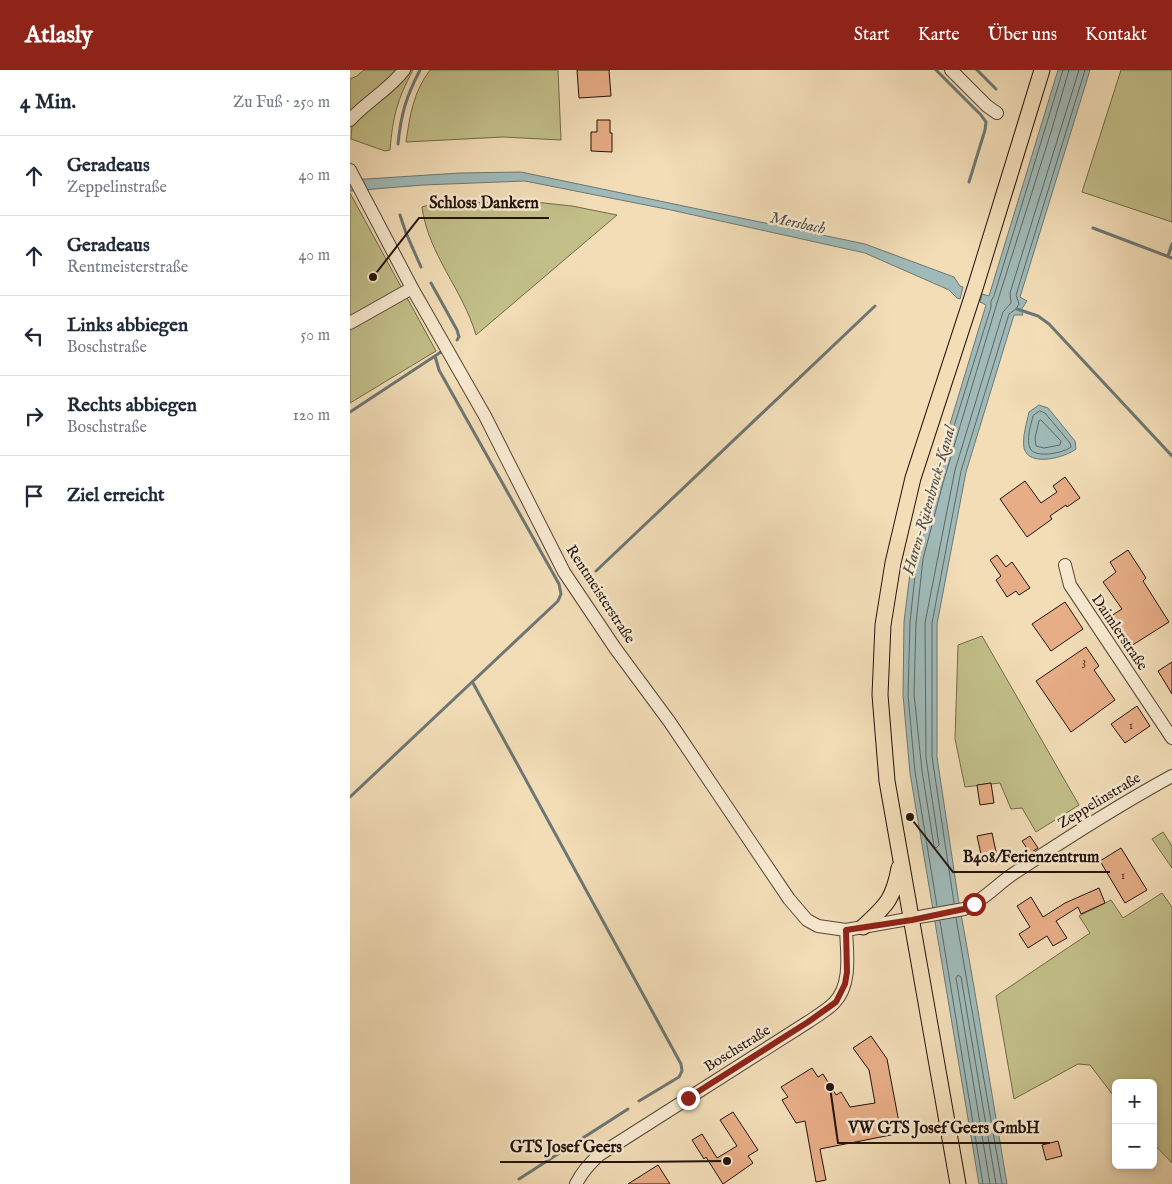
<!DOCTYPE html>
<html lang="de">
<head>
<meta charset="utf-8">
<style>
  :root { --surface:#fff; --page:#f2f2f3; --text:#1f2937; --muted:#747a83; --line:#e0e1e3; --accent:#8f2418 }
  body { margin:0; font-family:"IM FELL English",serif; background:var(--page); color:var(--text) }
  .controls { position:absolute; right:15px; bottom:15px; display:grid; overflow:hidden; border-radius:8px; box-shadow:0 2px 8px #0003 }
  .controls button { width:45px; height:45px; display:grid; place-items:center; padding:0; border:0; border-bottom:1px solid var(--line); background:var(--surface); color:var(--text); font:25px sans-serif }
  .stop { position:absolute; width:15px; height:15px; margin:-11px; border:4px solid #8f2418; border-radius:50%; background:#fff }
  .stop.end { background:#8f2418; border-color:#fff; box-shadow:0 1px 5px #0008 }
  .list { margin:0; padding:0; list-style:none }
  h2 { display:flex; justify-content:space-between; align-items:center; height:65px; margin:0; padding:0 20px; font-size:21px }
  h2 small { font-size:16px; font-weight:400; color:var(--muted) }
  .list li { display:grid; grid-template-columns:32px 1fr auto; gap:15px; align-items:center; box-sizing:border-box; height:80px; padding:0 20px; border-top:1px solid var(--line) }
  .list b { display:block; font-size:19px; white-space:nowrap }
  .list p { margin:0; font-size:16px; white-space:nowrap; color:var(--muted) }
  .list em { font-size:16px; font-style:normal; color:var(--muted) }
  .icon { flex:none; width:28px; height:28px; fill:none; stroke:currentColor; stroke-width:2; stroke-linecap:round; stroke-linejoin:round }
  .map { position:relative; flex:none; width:822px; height:1114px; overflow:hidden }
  header { display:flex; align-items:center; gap:30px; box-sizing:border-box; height:70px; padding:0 25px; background:var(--accent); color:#fff }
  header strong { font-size:24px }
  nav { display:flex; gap:28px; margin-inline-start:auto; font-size:18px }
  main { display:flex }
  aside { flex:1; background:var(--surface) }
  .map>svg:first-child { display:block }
</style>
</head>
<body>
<header>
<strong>Atlasly</strong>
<nav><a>Start</a><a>Karte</a><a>Über uns</a><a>Kontakt</a></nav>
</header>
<main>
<aside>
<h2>4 Min.<small>Zu Fuß · 250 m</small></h2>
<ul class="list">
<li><svg class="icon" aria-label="ahead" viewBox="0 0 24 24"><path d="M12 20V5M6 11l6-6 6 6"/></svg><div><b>Geradeaus</b><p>Zeppelinstraße</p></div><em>40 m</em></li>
<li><svg class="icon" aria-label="ahead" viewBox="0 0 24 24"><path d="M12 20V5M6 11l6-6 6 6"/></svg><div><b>Geradeaus</b><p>Rentmeisterstraße</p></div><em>40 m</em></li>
<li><svg class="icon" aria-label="left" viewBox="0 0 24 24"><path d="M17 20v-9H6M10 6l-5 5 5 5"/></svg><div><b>Links abbiegen</b><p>Boschstraße</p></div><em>50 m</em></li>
<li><svg class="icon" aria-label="right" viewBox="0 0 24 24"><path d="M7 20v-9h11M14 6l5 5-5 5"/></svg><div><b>Rechts abbiegen</b><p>Boschstraße</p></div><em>120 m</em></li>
<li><svg class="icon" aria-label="arrive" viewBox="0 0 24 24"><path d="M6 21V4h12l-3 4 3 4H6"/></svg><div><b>Ziel erreicht</b></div></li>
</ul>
</aside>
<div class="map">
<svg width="822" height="1114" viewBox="0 0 822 1114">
  <rect width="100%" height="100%" fill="#f2ddb7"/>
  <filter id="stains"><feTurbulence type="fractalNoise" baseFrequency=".004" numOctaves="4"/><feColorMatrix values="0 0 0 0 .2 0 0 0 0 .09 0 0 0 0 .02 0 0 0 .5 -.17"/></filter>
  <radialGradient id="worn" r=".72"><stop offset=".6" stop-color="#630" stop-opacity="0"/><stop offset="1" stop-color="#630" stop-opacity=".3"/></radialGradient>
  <!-- green -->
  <path fill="#c2bf89" stroke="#72694b" d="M14 0H49L0 43V9L7 6Z
    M61 0H63C47 30 43 46 40 80L35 81 1 69 2 55 30 31Z
    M80 0H208L211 70 153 67 56 72C60 45 63 23 80 0Z
    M771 0H822V152L732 122Z
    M0 123 86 281 0 333Z
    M175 131 222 136 267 145 126 265C113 220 78 184 72 137L83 134Z
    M632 566 729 735 686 762 672 738 661 739 650 713 615 717 605 669 608 575Z
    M813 762 822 776V798L802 769Z
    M812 823 822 837V1093L803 1073V1013H766V1029L740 995 728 994 664 1029 646 926 740 863 729 846 761 830 773 848Z"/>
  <!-- water -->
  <path fill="#9fbab8" stroke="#6d7774" d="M708 0H740L670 227 677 231 671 240 673 245H664L616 402 587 554V687L608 827 624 917 657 1114H629L560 703 553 625 554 552 562 487 583 410 636 235 630 232 632 224 639 226Z
    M171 102 515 174 604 207 610 216 613 217 610 229 607 228 599 220 515 183 321 140 175 111 73 115 0 121V110L110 103Z
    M689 335 698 338 725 371 726 379C716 387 679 398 674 378 672 366 677 353 679 342Z"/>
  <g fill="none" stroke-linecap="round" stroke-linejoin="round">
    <!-- shore -->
    <path stroke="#616662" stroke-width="1" d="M719 0 701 62 647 233 593 413 573 489 566 553 564 624 572 701 584 776 586 778 589 775 576 688 575 553 605 400 653 242 661 233 660 223 729 0
      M690 341 695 343 720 373 721 377C714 383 684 389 680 378 676 369 681 355 683 346Z
      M691 350 711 371 710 375 694 378 686 376 685 368 689 351Z
      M604 833 582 687V553L611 401 659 244 666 239 669 234 666 225 735 0
      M587 836 565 702 558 625 560 552 567 487 587 411 641 237V231L644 226 713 0
      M606 848 652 1114
      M590 851 633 1114
      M640 1114 606 908 608 905 611 907 613 919 646 1114"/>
    <!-- stream -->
    <path stroke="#6d7774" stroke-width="3" d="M586 0 631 45 636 52 635 60 619 112
      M627 0 646 19
      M48 74C51 44 56 27 70 0
      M50 145 56 163 71 197
      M743 158 822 188
      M818 186 822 174
      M81 213 107 260 109 267 107 270
      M667 239 688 246 699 254 822 386
      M0 342 91 282
      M246 501 525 236
      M123 613 331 994 332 1001 329 1007 289 1031
      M0 727 208 531 211 524 209 514 89 300 85 286
      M169 1109 278 1039"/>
  </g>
  <!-- building -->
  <path fill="#e7ad86" stroke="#23130d" d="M227 0H259L261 26 229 28Z
    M247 50H260V63H262V82L241 81V62H247Z
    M715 407 730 428 717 437 716 435 700 446 702 449 677 467 650 429 675 411 691 433 707 422 703 416Z
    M778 480 796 508 793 511 819 552 781 576 761 546 772 539 753 512 766 502 760 492Z
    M647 485 656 497 662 492 680 518 669 525 666 521 657 527 646 510 651 506 640 490Z
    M715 532 733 559 701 581 682 554Z
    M736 577 749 596 744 600 765 630 721 662 686 611Z
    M822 592V624L808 601Z
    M787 636 800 656 775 673 761 654Z
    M641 713 644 733 630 735 627 715Z
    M642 763 647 786 632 789 627 766Z
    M680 766 688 778 680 783 672 771Z
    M771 778 797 820 775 833 750 791Z
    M749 818 755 833 731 844 728 837 706 851 717 868 703 876 697 866 678 878 669 864 680 857 667 836 681 827 693 847 715 833Z
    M521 966 537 989 551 1063 470 1079 476 1110 466 1112 455 1051 446 1053 432 1030 438 1027 431 1017 462 998 468 1007 473 1004 486 1025 491 1022 500 1037 525 1033 519 1000 503 978Z
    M383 1042 408 1080 398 1086 403 1093 373 1114 356 1087 354 1089 342 1070 352 1064 367 1088 387 1076 370 1050Z
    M708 1071 712 1086 696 1090 692 1075Z
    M308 1095 320 1114H278Z"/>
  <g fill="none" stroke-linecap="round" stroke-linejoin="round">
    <defs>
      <path id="minor" d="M601 0 637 36 647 43
        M0 50C17 31 39 20 54 0
        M0 100 62 218 135 346 214 502 265 578 319 651 439 829 457 850 468 856 496 860 614 839C635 830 648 813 666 802 717 768 769 735 822 706
        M0 253 62 218
        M715 495 720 515 822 668
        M226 1114C232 1102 239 1094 249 1085L458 952C467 946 477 940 484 933 502 915 497 883 496 860"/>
      <path id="major" d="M513 857C535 836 543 831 549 798
        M608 1114 537 711 530 625 533 555 543 493 563 408 626 215 692 0"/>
    </defs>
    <!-- minor casing -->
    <use href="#minor" stroke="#574638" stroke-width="14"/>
    <!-- major casing -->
    <use href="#major" stroke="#23130d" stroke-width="17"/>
    <!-- minor -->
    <use href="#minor" stroke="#f7e9d0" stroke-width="12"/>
    <!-- major -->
    <use href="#major" stroke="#f2ddb7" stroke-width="15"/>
  </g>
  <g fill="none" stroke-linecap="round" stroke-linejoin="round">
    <!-- route -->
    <path stroke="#8f2418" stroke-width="6" d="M338 1028 458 952 486 932 495 914 497 902 496 860 562 850 614 839 624 834"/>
  </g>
  <g text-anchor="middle" stroke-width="5" stroke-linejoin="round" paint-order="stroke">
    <!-- number labels -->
    <g font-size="12" fill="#543a2b">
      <text x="734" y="595">3</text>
      <text x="781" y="659">1</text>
      <text x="773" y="809">1</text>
    </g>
    <!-- street labels -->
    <g font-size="15" fill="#23130d" stroke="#f7e9d0">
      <text transform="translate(251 524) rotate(57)" y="5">Rentmeisterstraße</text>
      <text transform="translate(770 562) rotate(56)" y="5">Daimlerstraße</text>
      <text transform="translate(749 730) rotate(-31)" y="5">Zeppelinstraße</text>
      <text transform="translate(387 978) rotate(-32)" y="5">Boschstraße</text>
    </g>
    <!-- water labels -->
    <g font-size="16" font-style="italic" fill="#4e4d49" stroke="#f7e9d0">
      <text transform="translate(448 152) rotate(12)" y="6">Mersbach</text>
      <text transform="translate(578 430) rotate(-74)" y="6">Haren-Rütenbrock-Kanal</text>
    </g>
  </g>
  <!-- callouts -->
  <path fill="none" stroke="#23130d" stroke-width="2" d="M23 207L69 148H199M560 747L603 802H760M480 1017L488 1073H700M377 1091L282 1092H150"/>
  <g fill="#23130d" stroke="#f7e9d0" stroke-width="2">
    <circle cx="23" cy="207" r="5"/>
    <circle cx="560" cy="747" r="5"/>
    <circle cx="480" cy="1017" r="5"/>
    <circle cx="377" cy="1091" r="5"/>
  </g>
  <g font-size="16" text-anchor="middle" font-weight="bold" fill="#23130d" stroke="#f7e9d0" stroke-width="5" stroke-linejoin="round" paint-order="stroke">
    <text x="134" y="138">Schloss Dankern</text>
    <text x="681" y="792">B408/Ferienzentrum</text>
    <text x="594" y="1063">VW GTS Josef Geers GmbH</text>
    <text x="216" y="1082">GTS Josef Geers</text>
  </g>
  <rect width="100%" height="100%" filter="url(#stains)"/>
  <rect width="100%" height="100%" fill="url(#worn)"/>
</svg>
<div class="controls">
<button>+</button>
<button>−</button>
</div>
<div class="stop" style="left:624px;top:834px"></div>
<div class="stop end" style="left:338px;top:1028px"></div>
</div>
</main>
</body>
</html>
